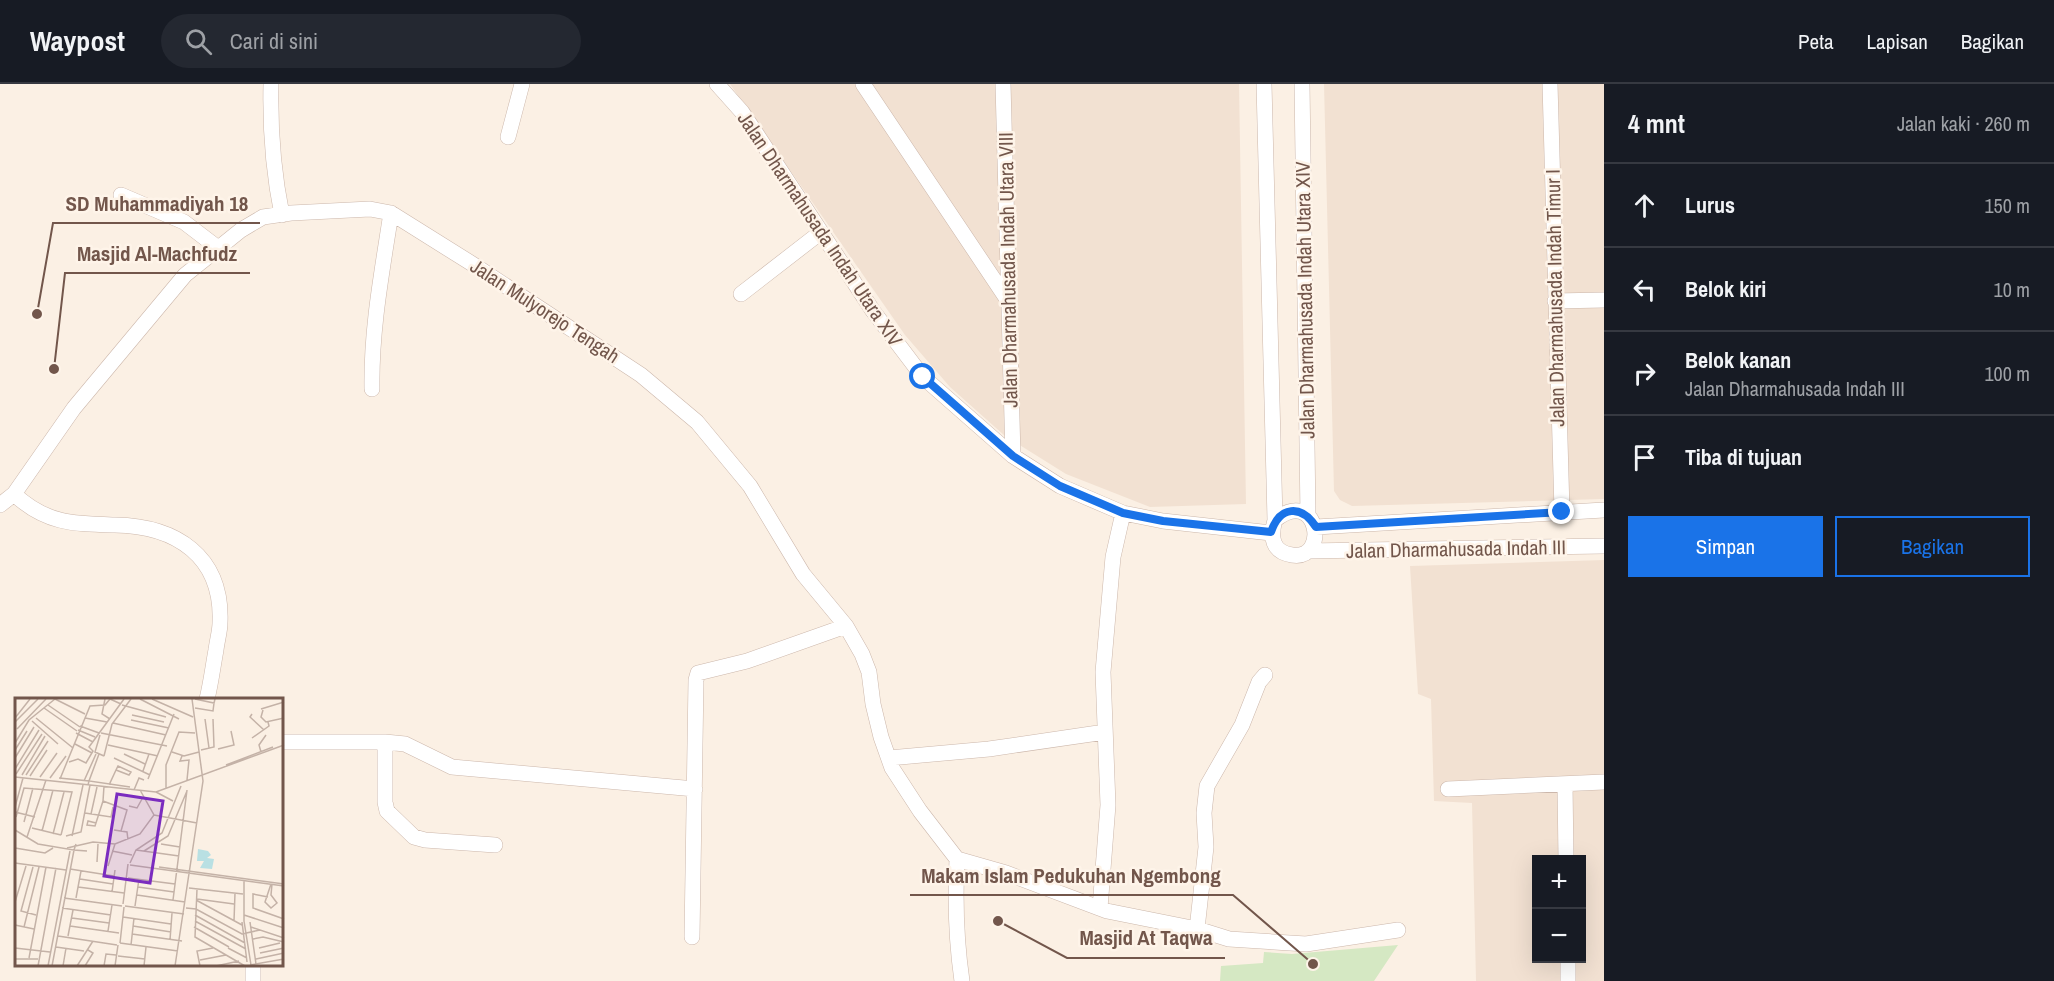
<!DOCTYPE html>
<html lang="id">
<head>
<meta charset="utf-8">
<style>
  :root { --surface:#171b24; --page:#242831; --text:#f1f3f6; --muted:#9ea1a6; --line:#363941; --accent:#1a73e8 }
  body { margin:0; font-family:"Archivo Narrow",sans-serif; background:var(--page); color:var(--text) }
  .controls { position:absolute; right:18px; bottom:18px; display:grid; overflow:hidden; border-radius:0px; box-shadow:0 6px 24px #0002 }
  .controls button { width:54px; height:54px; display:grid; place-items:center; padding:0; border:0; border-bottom:2px solid var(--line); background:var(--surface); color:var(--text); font:30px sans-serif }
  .stop { position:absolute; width:18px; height:18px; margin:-14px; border:4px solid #1a73e8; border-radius:50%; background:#fff }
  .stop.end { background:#1a73e8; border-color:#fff; box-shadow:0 2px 6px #0008 }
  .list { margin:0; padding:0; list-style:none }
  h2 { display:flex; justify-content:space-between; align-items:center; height:78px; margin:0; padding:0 24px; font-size:26px }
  h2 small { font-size:20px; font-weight:400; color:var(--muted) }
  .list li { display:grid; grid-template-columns:39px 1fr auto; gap:18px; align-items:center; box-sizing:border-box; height:84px; padding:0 24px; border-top:2px solid var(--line) }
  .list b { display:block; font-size:22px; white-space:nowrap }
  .list p { margin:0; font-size:20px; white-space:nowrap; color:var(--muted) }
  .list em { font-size:20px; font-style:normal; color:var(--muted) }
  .actions { display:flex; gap:12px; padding:18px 24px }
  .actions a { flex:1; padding:14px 0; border:2px solid var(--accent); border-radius:0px; text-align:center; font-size:21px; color:var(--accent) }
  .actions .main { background:var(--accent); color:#fff }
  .icon { flex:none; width:33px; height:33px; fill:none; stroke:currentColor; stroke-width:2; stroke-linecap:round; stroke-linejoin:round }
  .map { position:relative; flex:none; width:1604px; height:897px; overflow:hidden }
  header { display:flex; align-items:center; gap:36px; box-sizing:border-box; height:84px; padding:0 30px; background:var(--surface); border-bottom:2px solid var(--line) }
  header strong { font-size:28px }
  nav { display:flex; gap:33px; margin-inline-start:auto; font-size:21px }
  .search { width:420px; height:54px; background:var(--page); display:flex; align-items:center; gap:15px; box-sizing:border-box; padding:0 21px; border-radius:33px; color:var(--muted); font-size:22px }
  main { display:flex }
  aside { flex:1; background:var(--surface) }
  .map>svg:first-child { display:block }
</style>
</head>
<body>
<header>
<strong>Waypost</strong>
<div class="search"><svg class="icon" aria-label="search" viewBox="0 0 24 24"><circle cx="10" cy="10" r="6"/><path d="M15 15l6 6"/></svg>Cari di sini</div>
<nav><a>Peta</a><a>Lapisan</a><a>Bagikan</a></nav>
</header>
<main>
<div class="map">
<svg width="1604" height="897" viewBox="0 0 1604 897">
  <rect width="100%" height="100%" fill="#fbf0e4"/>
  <!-- residential -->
  <path fill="#f2e1d2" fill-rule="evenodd" d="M730 0H1239L1246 420 1150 423 1066 390 1005 352 950 303 905 251Z
    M1324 0H1604V415L1352 422 1340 416 1334 407Z
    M1604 476V897H1476L1472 719 1434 717 1431 615 1418 610 1410 482ZM1536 776H1582V874H1536Z"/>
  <!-- green -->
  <path fill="#d5e8c3" d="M1398 861 1374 897H1220L1221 882 1263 879 1264 868 1292 870Z"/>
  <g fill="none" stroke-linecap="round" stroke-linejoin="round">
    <defs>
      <path id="minor" d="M271 0C270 44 273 87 282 131
        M717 0 742 28 873 227 923 293 1013 372 1060 402 1123 429 1163 437 1271 449
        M863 0 1007 215
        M1003 0 1013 372
        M1264 0 1275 436C1270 453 1272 468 1292 471 1330 477 1318 401 1275 436
        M1302 0 1308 432
        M1550 0 1562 427
        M508 53 522 0
        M121 111 184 138 218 164
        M741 210 821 148
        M1555 217 1604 216
        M372 305C371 245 382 188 391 129
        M14 410C46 440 74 440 115 441 176 442 223 472 220 539 220 547 217 557 216 566 213 582 211 599 207 615
        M0 421 14 410 74 324 185 191 241 146 263 133 291 129 370 125 391 129 474 181 641 291 697 338 750 402 803 490 846 542 862 570 869 588 873 620 881 653 892 684 920 727 957 775
        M1316 443 1604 426
        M1308 467 1604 462
        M282 658H385L405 660 452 683 695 705
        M385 658V718L387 727 414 753 425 756 495 761
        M889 674 989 665 1105 648
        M1565 700 1566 776
        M1448 705 1604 698
        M957 775 1006 789 1107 827 1197 845 1229 855 1306 860 1398 846
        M957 775C955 816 956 856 962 897
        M1100 824 1108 721 1103 588 1113 473 1123 429
        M1197 845 1206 763 1204 729 1207 702 1242 641 1259 598 1265 591
        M692 853 696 596 698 589 747 577 846 542
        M1568 874V897
        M253 897V880"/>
    </defs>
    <!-- minor casing -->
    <use href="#minor" stroke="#ccb7ab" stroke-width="16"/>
    <!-- minor -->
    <use href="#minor" stroke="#fff" stroke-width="15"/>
  </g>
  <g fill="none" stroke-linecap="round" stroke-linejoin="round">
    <!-- route -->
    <path stroke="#1a73e8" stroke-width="8" d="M923 293 1013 372 1060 402 1123 429 1163 437 1271 448C1280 422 1301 420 1316 443L1562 428"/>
  </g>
  <g text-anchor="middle" stroke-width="5" stroke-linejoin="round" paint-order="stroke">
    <!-- street labels -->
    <g font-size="20" fill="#72564b" stroke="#fef4e9">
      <text transform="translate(820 145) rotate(56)" y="7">Jalan Dharmahusada Indah Utara XIV</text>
      <text transform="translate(1008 186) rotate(-91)" y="7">Jalan Dharmahusada Indah Utara VIII</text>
      <text transform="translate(1555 214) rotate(-91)" y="7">Jalan Dharmahusada Indah Timur I</text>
      <text transform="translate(1305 216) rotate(-91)" y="7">Jalan Dharmahusada Indah Utara XIV</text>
      <text transform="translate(545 227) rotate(33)" y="7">Jalan Mulyorejo Tengah</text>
      <text transform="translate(1456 465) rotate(-1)" y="7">Jalan Dharmahusada Indah III</text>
    </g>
  </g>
  <!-- overview -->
  <g transform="translate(15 614)">
    <rect width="268" height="268" fill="#fbf0e4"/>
    <path d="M183 151 193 153 196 157 192 160 199 161 197 171 185 170 189 163H182Z" fill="#b9e0e3"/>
    <path fill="none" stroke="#c4b2a7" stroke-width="1.5" d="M40 1 70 16M90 1 87 16 95 21M125 1 164 21M137 1 178 19M180 1 199 5 200 1M33 7 65 29M107 7 151 19M29 10 62 33M180 10 198 13 199 5M246 11 269 4M248 12 246 19 251 24 269 20M237 16 235 19 249 32M117 17 149 24M0 20 15 1M21 20 58 50M70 20 92 24M190 21 194 50M116 22 154 30M17 23 43 46M0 24 23 1M98 25 151 37M65 28 84 35M2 31 31 1M63 32 80 39M61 35 78 44M86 35 152 48M85 37 80 54 89 58M237 40 254 28 253 24M0 45 14 22 40 1M60 46 77 55M93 47 143 58M203 51 219 47 216 33M0 52 12 33M186 52 199 49 198 21M157 54 169 58 184 54M246 54 244 47 251 37M84 56 74 83 115 89M109 56 130 66M89 58 97 26 116 1M167 58 165 63 174 62 172 82M0 60 19 29M99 60 135 77M54 64 63 61 71 65 78 53 74 49 109 1M211 67 258 49M0 71 24 32M128 73 134 56M1 76 27 36M7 77 30 38M11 77 33 43M15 78 32 52M0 79 141 94 269 47M25 79 42 55M35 80 51 58M44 80 74 83 73 87M45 81 75 8 90 7 95 1 106 6M133 81 159 16M69 83 81 56M95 87V85L101 72 103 68 116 74 114 77 101 72M151 90V67L164 34 180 35M119 92 124 80 129 82M141 94 158 103M88 103 112 112 106 133M114 108 122 110 127 101M0 109 8 80M0 114 20 119M70 115 96 119 98 109M76 116 82 89M139 117 182 125M1 119 9 90 57 94 46 137M9 124 18 90M81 125 73 123 72 127 80 128 88 103 89 88M17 130 46 137M0 132 23 146 59 152 37 268M99 132 112 134 113 142M27 133 38 92M38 136 49 94M51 138 66 134 75 87M57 138 68 87M12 139 31 82M61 146 59 152 72 153M146 146 165 149M0 150 30 155 38 150M52 150 78 144 100 146 125 136 139 117 125 92M121 152 164 158M97 153 117 157M129 153 153 138 172 93M82 164 83 146M0 165 51 172M115 165 121 152 147 135 166 88M115 167 269 188M93 168 100 146M18 169 6 213 21 217M144 169 269 186M55 171 99 178M113 180 160 186M65 181 98 186M229 182V223L236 267M256 186 250 204 256 210 262 205 256 197 257 186M63 189 109 195M123 189 159 194M174 190 228 196M182 191 180 239 230 268M97 194 100 172M122 197 170 204M253 199 238 196V210L269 221M49 200 107 208M61 200 66 173M182 201 219 206M158 202 172 92M181 202 227 227M0 204 11 168M108 206 113 166M110 208 169 216M120 208 124 181M47 210 96 217M171 210 181 211 227 236 245 232M180 217 230 245M229 217 269 230M108 219 156 226M57 220 94 225M180 223 231 251M219 223 220 195M227 224 232 264M235 224 241 266M0 227 19 231M55 228 104 235M118 228 156 234M9 229 24 169M179 229 214 249M236 229 269 240M93 233 97 207M117 236 167 243M43 238 102 247M53 238 58 212M238 241 248 239 269 244M155 242 157 215M105 245 163 253M105 245 109 209M116 247 119 220M41 249 69 253M0 250 35 254M213 250 232 260M244 250 265 245M245 255 269 250M103 258 130 261M14 260 31 169M0 261H23M241 261 269 255M185 262 211 257M235 267 269 261M23 268 41 170M33 268 55 153M48 268 51 250M62 268 78 243M70 268 78 255 73 252M89 268 91 256 101 257M100 268 103 247M129 268 131 249M160 268 188 83 177 1M185 268 182 253 198 250M201 268 224 263"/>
    <path fill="#7b2cbf" fill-opacity="0.15" stroke="#7b2cbf" stroke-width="3" d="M102 96 148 103 135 185 89 178Z"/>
    <rect width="268" height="268" fill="none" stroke="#72564b" stroke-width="3"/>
  </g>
  <!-- callouts -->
  <path fill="none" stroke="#72564b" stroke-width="2" d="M37 230L53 139H260M54 285L65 189H250M1313 880L1233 811H910M998 837L1067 874H1225"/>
  <g fill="#72564b" stroke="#fef4e9" stroke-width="2">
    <circle cx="37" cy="230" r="6"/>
    <circle cx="54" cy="285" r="6"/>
    <circle cx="1313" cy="880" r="6"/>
    <circle cx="998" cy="837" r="6"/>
  </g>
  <g font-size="21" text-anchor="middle" font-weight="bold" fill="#72564b" stroke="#fef4e9" stroke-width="5" stroke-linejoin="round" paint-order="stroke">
    <text x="157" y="127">SD Muhammadiyah 18</text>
    <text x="157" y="177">Masjid Al-Machfudz</text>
    <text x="1071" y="799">Makam Islam Pedukuhan Ngembong</text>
    <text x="1146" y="861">Masjid At Taqwa</text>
  </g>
</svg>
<div class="controls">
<button>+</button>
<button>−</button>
</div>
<div class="stop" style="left:923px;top:293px"></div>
<div class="stop end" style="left:1562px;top:428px"></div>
</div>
<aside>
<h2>4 mnt<small>Jalan kaki · 260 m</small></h2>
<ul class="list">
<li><svg class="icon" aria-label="ahead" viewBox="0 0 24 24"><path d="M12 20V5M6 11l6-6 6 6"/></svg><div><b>Lurus</b></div><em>150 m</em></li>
<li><svg class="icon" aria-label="left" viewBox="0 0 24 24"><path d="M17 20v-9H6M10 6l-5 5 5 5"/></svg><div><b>Belok kiri</b></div><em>10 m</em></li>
<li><svg class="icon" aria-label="right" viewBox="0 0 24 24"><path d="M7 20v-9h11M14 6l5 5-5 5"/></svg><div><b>Belok kanan</b><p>Jalan Dharmahusada Indah III</p></div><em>100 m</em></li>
<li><svg class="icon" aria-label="arrive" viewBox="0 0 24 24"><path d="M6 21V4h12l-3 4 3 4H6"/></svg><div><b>Tiba di tujuan</b></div></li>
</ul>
<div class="actions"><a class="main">Simpan</a><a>Bagikan</a></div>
</aside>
</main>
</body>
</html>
